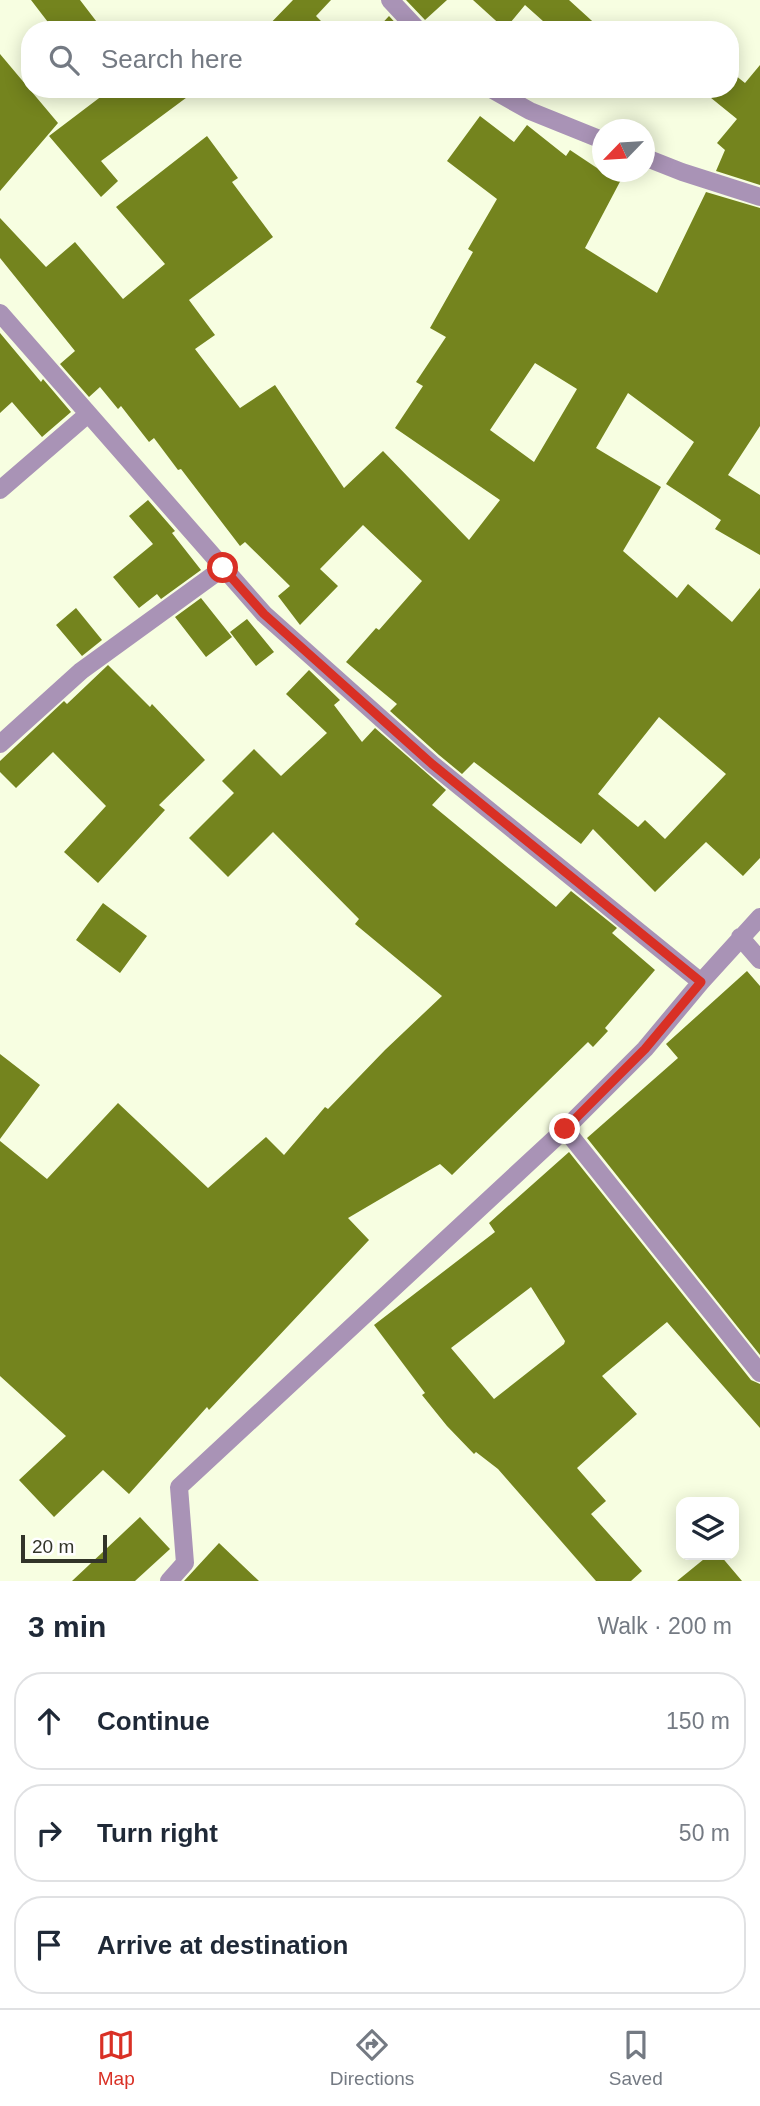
<!DOCTYPE html>
<html lang="en">
<head>
<meta charset="utf-8">
<style>
  :root { --surface:#fff; --page:#f2f2f3; --text:#1f2937; --muted:#747a83; --line:#e0e1e3; --accent:#d93025 }
  body { margin:0; font-family:Helvetica,sans-serif; background:var(--page); color:var(--text) }
  .controls { position:absolute; right:21px; bottom:21px; display:grid; overflow:hidden; border-radius:14px; box-shadow:0 4px 18px #0003 }
  .controls button { width:63px; height:63px; display:grid; place-items:center; padding:0; border:0; border-bottom:2px solid var(--line); background:var(--surface); color:var(--text); font:35px sans-serif }
  .compass { position:absolute; left:592px; top:119px; width:63px; height:63px; border-radius:50%; background:var(--surface); box-shadow:0 4px 18px #0003; rotate:245deg }
  .scale { position:absolute; left:21px; bottom:18px; width:86px; box-sizing:border-box; padding-left:7px; border:4px solid #323429; border-top:0; font-size:19px; line-height:24px; white-space:nowrap; color:#323429; -webkit-text-stroke:5px #fff; paint-order:stroke }
  .stop { position:absolute; width:21px; height:21px; margin:-16px; border:5px solid #d93025; border-radius:50%; background:#fff }
  .stop.end { background:#d93025; border-color:#fff; box-shadow:0 2px 7px #0008 }
  .list { margin:0; padding:0; list-style:none }
  h2 { display:flex; justify-content:space-between; align-items:center; height:91px; margin:0; padding:0 28px; font-size:30px }
  h2 small { font-size:23px; font-weight:400; color:var(--muted) }
  .list li { display:grid; grid-template-columns:46px 1fr auto; gap:21px; align-items:center; box-sizing:border-box; height:98px; margin:0 14px 14px; padding:0 14px; border:2px solid var(--line); border-radius:28px }
  .list b { display:block; font-size:26px; white-space:nowrap }
  .list em { font-size:23px; font-style:normal; color:var(--muted) }
  .icon { flex:none; width:38px; height:38px; fill:none; stroke:currentColor; stroke-width:2; stroke-linecap:round; stroke-linejoin:round }
  .map { position:relative; flex:none; width:760px; height:1581px; overflow:hidden }
  .search { position:absolute; background:var(--surface); box-shadow:0 4px 18px #0003; left:21px; right:21px; top:21px; height:77px; display:flex; align-items:center; gap:18px; box-sizing:border-box; padding:0 24px; border-radius:28px; color:var(--muted); font-size:26px }
  .sheet { height:427px; background:var(--surface) }
  nav { display:flex; justify-content:space-around; align-items:center; box-sizing:border-box; height:98px; border-top:2px solid var(--line); background:var(--surface); font-size:19px; color:var(--muted) }
  nav a { display:grid; justify-items:center; gap:4px }
  nav .on { color:var(--accent) }
  .map>svg:first-child { display:block }
</style>
</head>
<body>
<div class="map">
<svg width="760" height="1581" viewBox="0 0 760 1581">
  <rect width="100%" height="100%" fill="#f7fee1"/>
  <!-- building -->
  <path fill="#74841e" fill-rule="evenodd" d="M31 0H80L103 30H54Z
    M293 0H331L316 16 330 30H264Z
    M406 0H447L425 20Z
    M473 0H569L602 30H553L525 5 505 29Z
    M389 16 402 30H376Z
    M0 54 58 123 0 191Z
    M760 65V185L716 171 725 150 717 143 737 119 700 89H730V71L745 83Z
    M111 89H198L101 161 118 181 101 197 49 136Z
    M480 116 514 142 527 125 566 156 570 150 603 172 623 176 585 248 657 293 706 192 760 208V426L728 475 760 495V555L715 529 721 520 666 484 694 442 628 393 596 448 661 487 623 551 677 598 688 584 732 622 760 588V858L743 876 706 842 655 892 593 829 581 844 474 762 462 774 439 755 390 711 397 704 346 662 376 628 379 630 422 581 363 525 320 569 338 586 300 625 278 596 290 586 245 542 240 546 181 469 178 470 154 438 149 442 121 406 118 409 100 387 89 397 60 364 75 351 0 258V218L46 267 75 242 123 299 165 264 116 207 207 136 238 178 232 182 273 237 189 300 215 335 195 349 240 408 275 385 344 488 383 451 469 540 500 500 395 428 423 386 416 382 446 337 430 328 473 252 468 249 497 199 447 161ZM535 363 577 389 534 462 490 430ZM659 717 726 774 665 839 645 820 638 827 598 794Z
    M0 333 41 382 43 379 71 412 42 437 12 402 0 413Z
    M148 500 175 531 172 533 201 570 161 599 157 594 139 608 113 577 153 544 129 516Z
    M201 598 232 637 206 657 175 617Z
    M76 608 102 640 82 656 56 625Z
    M247 619 274 652 256 666 230 632Z
    M108 665 150 707 152 704 205 760 159 805 165 810 98 883 64 852 106 806 53 752 16 788 0 772V761L64 701 67 704Z
    M309 670 340 700 334 705 362 742 375 728 446 790 432 805 556 907 571 891 617 928 612 933 655 970 605 1028 608 1031 593 1047 588 1042 452 1175 440 1164 348 1218 369 1240 209 1410 207 1407 129 1494 103 1470 54 1517 19 1480 66 1436 0 1376V1141L47 1179 118 1103 208 1188 266 1137 284 1155 325 1107 328 1109 385 1050 442 996 355 924 359 919 273 832 228 877 189 838 234 793 222 781 254 749 281 776 327 733 286 694Z
    M103 903 147 936 120 973 76 940Z
    M747 971 760 986V1355L587 1138 678 1058 666 1044Z
    M0 1054 40 1085 0 1139Z
    M569 1152 751 1380 760 1384V1428L667 1322 602 1376 637 1414 577 1468 606 1501 591 1514 642 1571 631 1581H596L498 1469 476 1452 474 1454 447 1426 422 1395 425 1393 374 1325 495 1232 489 1223ZM531 1287 565 1341 564 1344 494 1399 451 1348Z
    M140 1517 170 1549 135 1581H72Z
    M219 1543 259 1581H184Z
    M709 1555H720L742 1581H677Z"/>
  <g fill="none" stroke-linecap="round" stroke-linejoin="round">
    <!-- minor -->
    <path stroke="#a993b6" stroke-width="18" d="M390 0 418 30
      M491 89 530 111 602 140
      M644 157 682 172 760 197
      M0 313 264 614 432 764 701 982
      M0 490 88 414
      M0 744 81 671 223 568
      M740 937 760 960
      M565 1129 760 1373
      M169 1581 185 1563 179 1487 565 1129 645 1049 701 982 760 917"/>
  </g>
  <g fill="none" stroke-linecap="round" stroke-linejoin="round">
    <!-- route -->
    <path stroke="#d93025" stroke-width="9" d="M223 568 264 614 432 764 701 982 645 1049 565 1129"/>
  </g>
</svg>
<div class="controls">
<button><svg class="icon" aria-label="layers" viewBox="0 0 24 24"><path d="M12 4l9 5-9 5-9-5zM3 14l9 5 9-5"/></svg></button>
</div>
<svg class="compass" viewBox="-18 -18 36 36"><path d="M0-13l5 13h-10z" fill="#e53935"/><path d="M0 13l5-13h-10z" fill="#747a83"/></svg>
<div class="scale">20 m</div>
<div class="stop" style="left:223px;top:568px"></div>
<div class="stop end" style="left:565px;top:1129px"></div>
<div class="search"><svg class="icon" aria-label="search" viewBox="0 0 24 24"><circle cx="10" cy="10" r="6"/><path d="M15 15l6 6"/></svg>Search here</div>
</div>
<section class="sheet">
<h2>3 min<small>Walk · 200 m</small></h2>
<ul class="list">
<li><svg class="icon" aria-label="ahead" viewBox="0 0 24 24"><path d="M12 20V5M6 11l6-6 6 6"/></svg><div><b>Continue</b></div><em>150 m</em></li>
<li><svg class="icon" aria-label="right" viewBox="0 0 24 24"><path d="M7 20v-9h11M14 6l5 5-5 5"/></svg><div><b>Turn right</b></div><em>50 m</em></li>
<li><svg class="icon" aria-label="arrive" viewBox="0 0 24 24"><path d="M6 21V4h12l-3 4 3 4H6"/></svg><div><b>Arrive at destination</b></div></li>
</ul>
</section>
<nav>
<a class="on"><svg class="icon" aria-label="map" viewBox="0 0 24 24"><path d="M3 6l6-2 6 2 6-2v14l-6 2-6-2-6 2zM9 4v14M15 6v14"/></svg>Map</a>
<a><svg class="icon" aria-label="directions" viewBox="0 0 24 24"><path d="M12 3l9 9-9 9-9-9zM9 14v-3h6M13 9l2 2-2 2"/></svg>Directions</a>
<a><svg class="icon" aria-label="saved" viewBox="0 0 24 24"><path d="M7 4h10v16l-5-4-5 4z"/></svg>Saved</a>
</nav>
</body>
</html>
